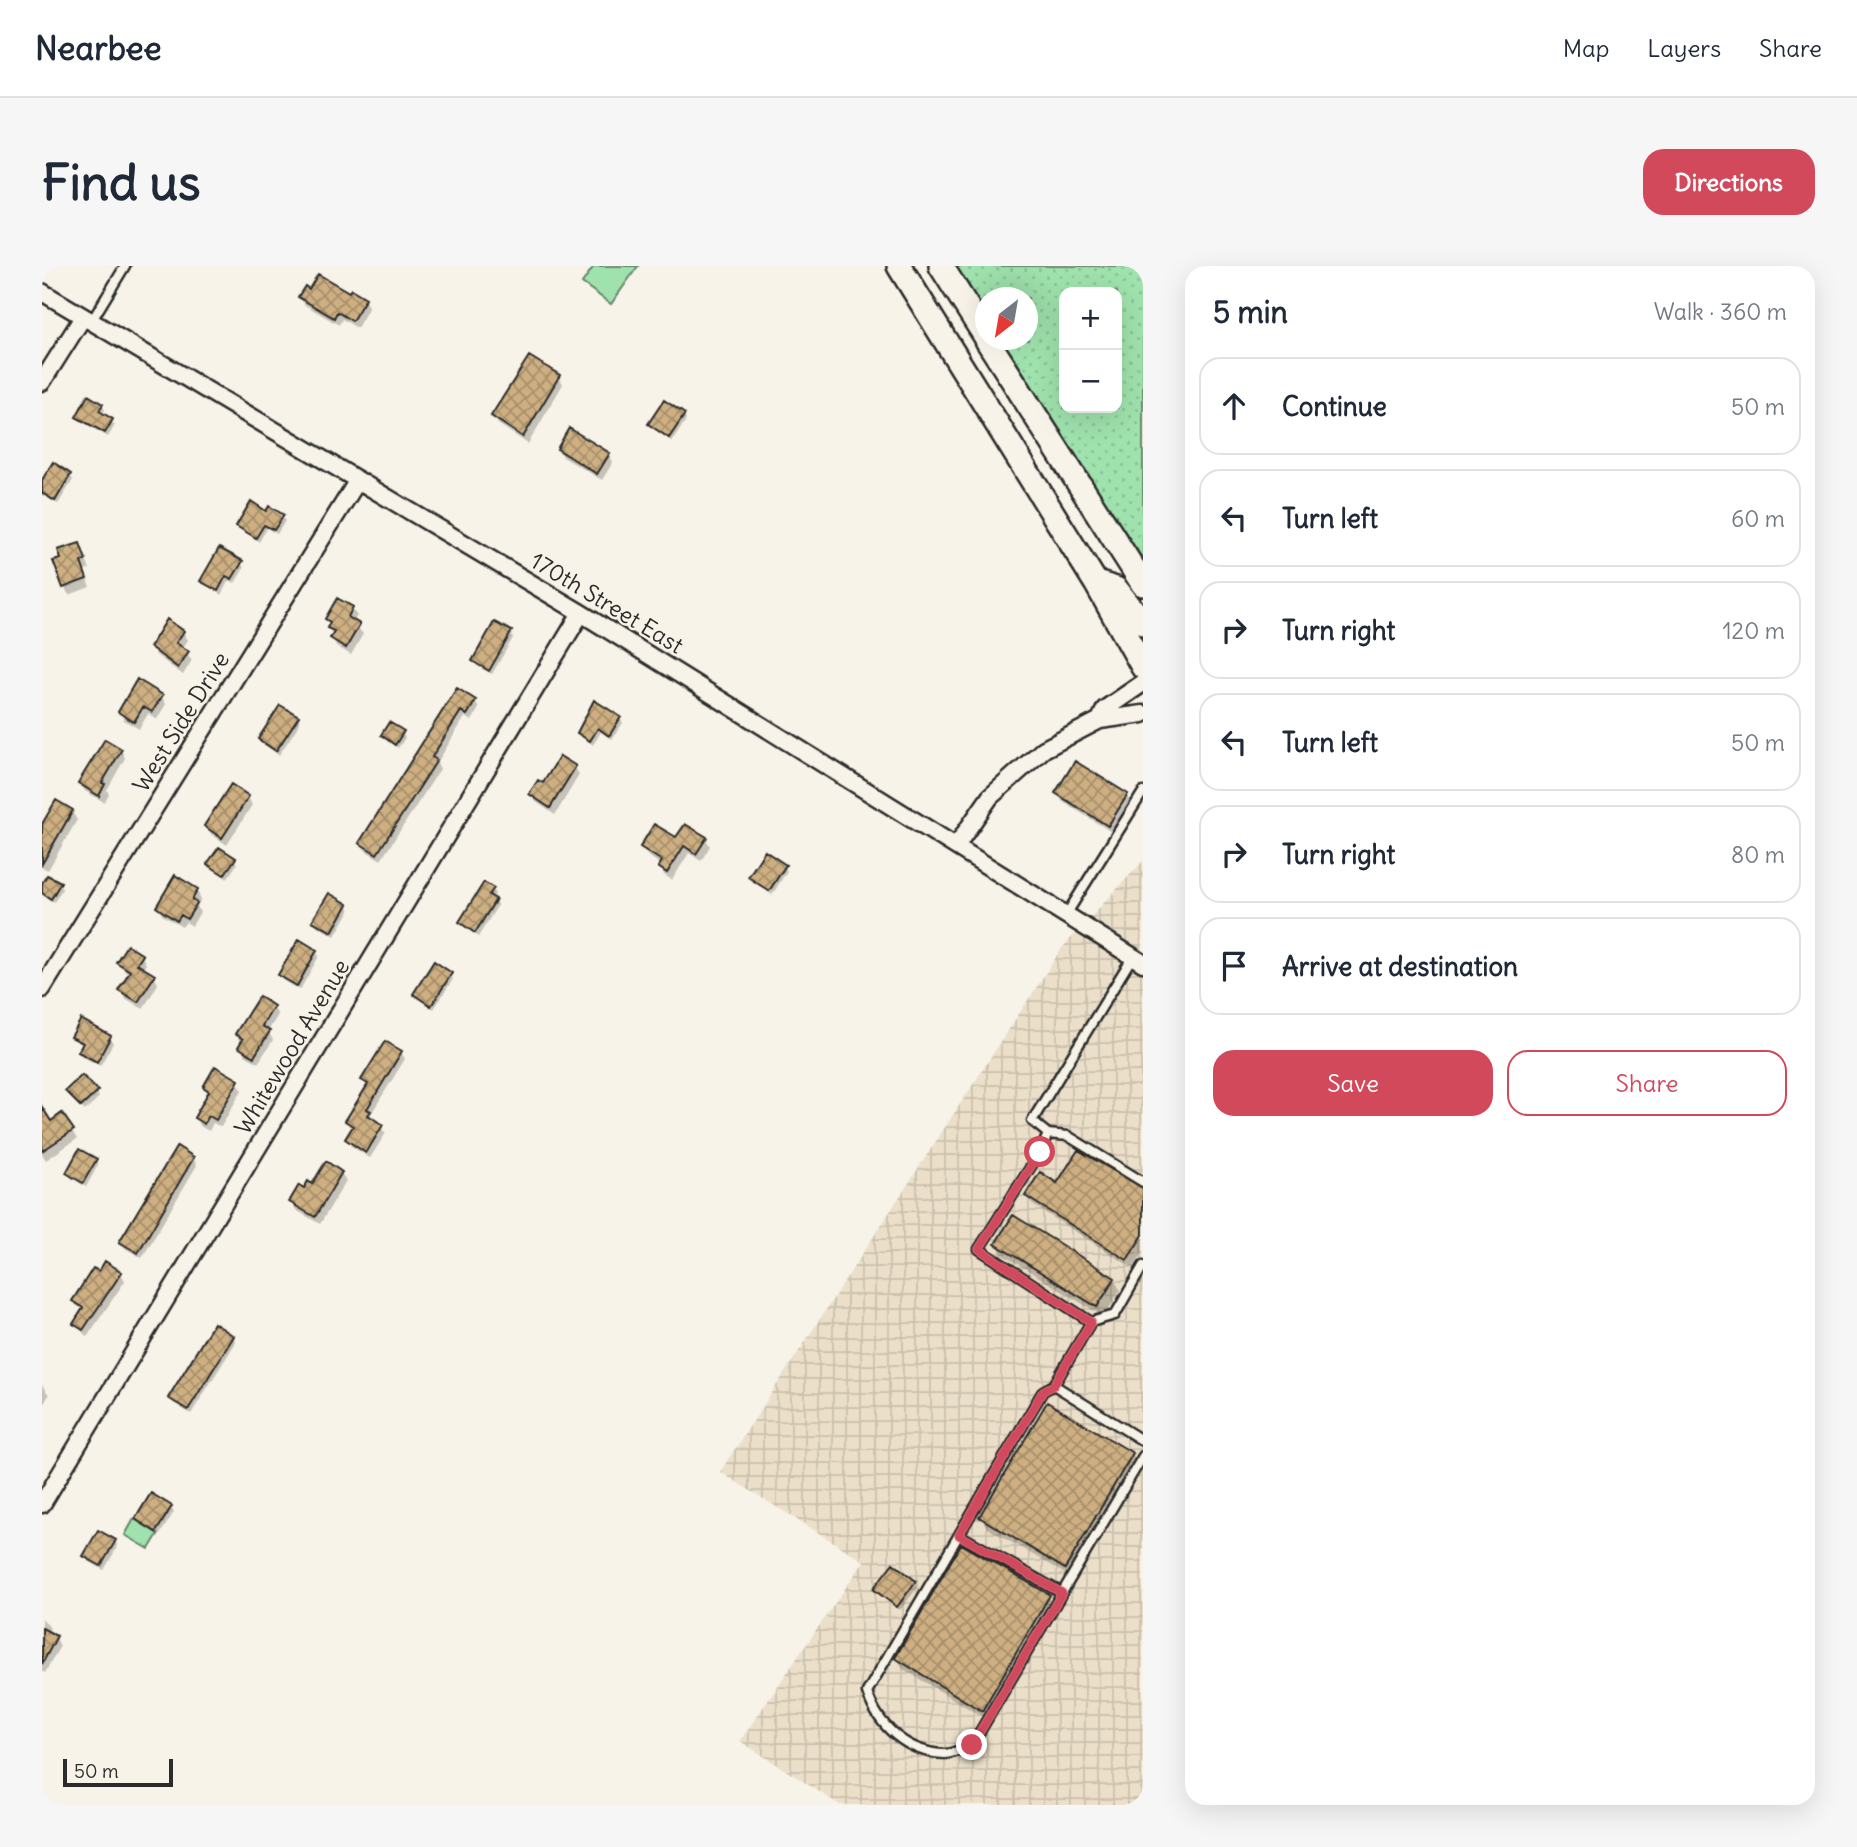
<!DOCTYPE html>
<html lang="en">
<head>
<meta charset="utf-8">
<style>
  :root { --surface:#fff; --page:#f6f6f7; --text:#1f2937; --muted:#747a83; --line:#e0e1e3; --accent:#d1495b }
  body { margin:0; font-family:Delius,sans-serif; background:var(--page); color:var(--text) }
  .controls { position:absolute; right:21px; top:21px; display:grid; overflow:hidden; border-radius:14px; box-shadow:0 7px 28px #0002 }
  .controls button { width:63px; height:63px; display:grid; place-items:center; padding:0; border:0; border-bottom:2px solid var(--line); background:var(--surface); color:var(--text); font:35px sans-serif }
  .compass { position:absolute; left:933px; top:21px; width:63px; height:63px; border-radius:50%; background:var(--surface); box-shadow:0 7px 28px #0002; rotate:211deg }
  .scale { position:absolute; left:21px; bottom:18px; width:110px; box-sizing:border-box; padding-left:7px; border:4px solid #2b2b2b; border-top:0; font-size:19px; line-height:24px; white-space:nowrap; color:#2b2b2b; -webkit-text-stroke:5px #f7f3e8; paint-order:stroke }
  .stop { position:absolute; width:21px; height:21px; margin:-16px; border:5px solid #d1495b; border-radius:50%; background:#fff }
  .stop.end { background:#d1495b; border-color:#fff; box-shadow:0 2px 7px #0008 }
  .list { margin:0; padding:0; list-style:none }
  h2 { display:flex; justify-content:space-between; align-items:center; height:91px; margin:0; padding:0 28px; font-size:30px }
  h2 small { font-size:23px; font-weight:400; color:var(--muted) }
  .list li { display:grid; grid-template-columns:46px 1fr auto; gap:21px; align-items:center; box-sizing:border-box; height:98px; margin:0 14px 14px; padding:0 14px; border:2px solid var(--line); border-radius:21px }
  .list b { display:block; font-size:26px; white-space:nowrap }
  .list em { font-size:23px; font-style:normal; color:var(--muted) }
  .actions { display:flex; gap:14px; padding:21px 28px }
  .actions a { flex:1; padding:16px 0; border:2px solid var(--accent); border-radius:21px; text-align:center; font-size:24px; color:var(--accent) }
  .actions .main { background:var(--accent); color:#fff }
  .icon { flex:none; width:38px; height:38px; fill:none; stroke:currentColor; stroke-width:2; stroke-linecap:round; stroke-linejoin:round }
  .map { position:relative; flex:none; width:1101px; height:1539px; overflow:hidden; border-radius:21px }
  header { display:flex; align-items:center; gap:42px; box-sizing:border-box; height:98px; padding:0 35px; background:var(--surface); border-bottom:2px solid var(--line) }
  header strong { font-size:33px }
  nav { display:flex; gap:38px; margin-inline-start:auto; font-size:24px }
  .intro { display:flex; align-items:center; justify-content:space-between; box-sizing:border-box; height:168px; padding:0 42px }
  h1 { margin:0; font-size:49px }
  .button { padding:18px 32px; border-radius:21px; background:var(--accent); color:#fff; font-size:24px; font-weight:700 }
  main { display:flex; gap:42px; padding:0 42px }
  aside { flex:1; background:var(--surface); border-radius:21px; box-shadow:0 7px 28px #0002 }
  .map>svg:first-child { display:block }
</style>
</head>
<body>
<header>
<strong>Nearbee</strong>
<nav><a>Map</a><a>Layers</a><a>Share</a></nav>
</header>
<div class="intro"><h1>Find us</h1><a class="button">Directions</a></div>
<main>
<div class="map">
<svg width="1101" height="1539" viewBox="0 0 1101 1539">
  <defs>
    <pattern id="industrial-grid" width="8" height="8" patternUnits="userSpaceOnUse" patternTransform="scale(1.75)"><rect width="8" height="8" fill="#ebdfc9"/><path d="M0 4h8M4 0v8" fill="none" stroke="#cac0ad"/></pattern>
    <pattern id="park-dots" width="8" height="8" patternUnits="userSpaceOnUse" patternTransform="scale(1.75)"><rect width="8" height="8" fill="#9fe2ad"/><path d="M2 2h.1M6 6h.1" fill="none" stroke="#89c295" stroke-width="1.8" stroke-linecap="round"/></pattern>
    <pattern id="building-cross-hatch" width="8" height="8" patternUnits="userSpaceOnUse" patternTransform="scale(1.75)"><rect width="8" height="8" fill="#ceaf82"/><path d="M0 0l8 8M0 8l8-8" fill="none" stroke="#a78f6b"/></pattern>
  </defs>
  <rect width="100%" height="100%" fill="#f7f3e8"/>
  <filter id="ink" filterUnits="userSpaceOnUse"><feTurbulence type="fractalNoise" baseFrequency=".0143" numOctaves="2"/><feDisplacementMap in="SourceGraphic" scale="14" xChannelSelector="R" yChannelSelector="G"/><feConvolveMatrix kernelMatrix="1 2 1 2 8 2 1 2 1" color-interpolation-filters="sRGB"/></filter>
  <g filter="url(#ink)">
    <!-- industrial -->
    <path fill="url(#industrial-grid)" d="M1101 595V1539H798L698 1475 822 1295 678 1206 1020 682Z"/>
    <!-- green -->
    <path fill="#9fe2ad" stroke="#65866c" stroke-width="2" d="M552 0H596L569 38 540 17Z
      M92 1253 116 1268 107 1283 83 1269Z"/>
    <!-- park -->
    <path fill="url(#park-dots)" stroke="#65866c" stroke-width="2" fill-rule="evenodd" d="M898 0H1101V325L944 74H986V32H944V73ZM1022 26H1075V142H1022Z"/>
    <!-- shadow -->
    <path fill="#0003" d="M308 29 323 33 327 41 315 62 300 53 297 59 263 39 258 31Z
      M516 110 521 118 486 178 456 158 451 150Z
      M60 139 63 144 60 149 73 159 66 171 39 155 36 151Z
      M642 149 644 154 630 176 608 158Z
      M517 183 567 188 571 196 560 214 521 191Z
      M28 209 31 214 16 238 0 229V218Z
      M224 247 240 251 243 255 235 268 225 262 217 276 196 260Z
      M37 279 48 303 42 305 48 321 27 329 22 321 21 294Z
      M199 297 202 302 193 317 187 314 179 329 160 315Z
      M310 343 315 350 311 356 321 368 309 389 294 380 285 353Z
      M141 366 146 374 140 383 150 394 141 409 114 389 110 381Z
      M469 367 471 372 450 408 435 400 432 395Z
      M416 424 433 435 437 442 430 455 423 451 395 497 398 503 339 594 323 584 319 577Z
      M119 430 124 438 115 453 106 448 97 463 82 454 78 446Z
      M256 452 258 457 237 489 221 478 218 473Z
      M578 452 581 457 570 473 559 466 551 479 537 467Z
      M361 467 363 472 356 482 341 469Z
      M79 484 83 492 65 524 67 528 62 536 43 525 38 517Z
      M533 501 537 509 513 549 494 536 489 529Z
      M1015 527 1085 529 1089 537 1071 567 1020 535Z
      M206 531 210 539 185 579 169 568 164 560Z
      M14 536 30 546 35 554 6 604 0 601V561Z
      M663 572 668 580 659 595 647 587 630 614 622 609 619 599 605 589 600 581 635 574Z
      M192 593 195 598 185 613 168 598Z
      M742 600 745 605 730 629 708 611Z
      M17 618 20 623 12 636 1 630 0 621Z
      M451 623 453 628 450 633 456 639 436 671 419 656Z
      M155 625 159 633 155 640 158 646 150 660 144 656 140 661 120 649 116 641Z
      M305 639 308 644 293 670 275 660 272 655Z
      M274 685 277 690 258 724 241 714 238 709Z
      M100 690 104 698 101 703 112 710 116 718 101 743 83 732 78 724 87 709 76 696Z
      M408 708 411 713 392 743 376 733 373 728Z
      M231 741 236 749 226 765 231 774 216 797 203 789 195 768Z
      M40 756 68 772 71 777 58 800 41 791 38 786 42 780 31 771Z
      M359 786 363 793 329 848 330 854 344 867 328 892 309 880 305 873 311 863 305 855 325 821 321 814Z
      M196 816 200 824 179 861 171 857 167 865 158 860 154 852 167 829 163 821Z
      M25 825 54 826 57 831 43 845Z
      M0 845 9 857 30 865 35 873 4 894 0 888Z
      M151 892 155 899 100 992 83 982 79 976Z
      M53 894 56 899 44 921 29 912 26 907Z
      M299 907 304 915 278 958 254 944 249 936 263 924Z
      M1016 920 1101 924V986L1091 1002 991 939 985 930Z
      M955 978 1072 1013 1078 1024 1062 1051 961 989Z
      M79 1007 83 1015 45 1071 33 1058 41 1045 32 1035 57 1008Z
      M191 1071 194 1076 149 1148 131 1137 129 1132Z
      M0 1119 7 1129 0 1141Z
      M1090 1188 1096 1199 1030 1312 945 1262 939 1251Z
      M129 1241 132 1246 117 1270 95 1253Z
      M73 1275 76 1280 62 1304 46 1295 43 1290Z
      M851 1299 876 1321 858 1344 833 1323Z
      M1006 1330 1013 1341 946 1454 861 1403 855 1392Z
      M0 1352 8 1362 5 1367 14 1372 18 1380 3 1407 0 1405Z"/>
    <!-- building -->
    <path fill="url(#building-cross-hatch)" stroke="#2b2b2b" stroke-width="2" d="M276 8 307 26 309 23 324 32 310 55 295 46 292 52 256 31 263 20 267 23Z
      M487 90 518 109 481 171 449 150Z
      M46 129 61 138 57 145 71 153 63 167 34 151Z
      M622 134 643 148 627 172 606 158Z
      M527 162 568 187 555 208 515 183Z
      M11 196 29 208 13 235 0 227V214Z
      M209 235 224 245 227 240 242 249 232 264 222 259 214 272 194 260Z
      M38 277 44 294 39 296 45 313 21 322 11 295 19 293 16 284Z
      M177 282 201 295 190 313 184 310 176 325 158 315Z
      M295 332 311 341 306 351 318 358 304 382 288 372 292 365 285 362 288 356 283 353Z
      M125 353 142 365 134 377 147 385 136 402 108 381Z
      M452 356 470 365 447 405 430 395Z
      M95 413 121 429 110 446 101 441 92 456 76 446Z
      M415 422 434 434 425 449 419 445 390 491 395 494 335 588 317 577Z
      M552 434 579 451 567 470 556 462 548 475 535 467Z
      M238 439 257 450 234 485 216 473Z
      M347 456 362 465 353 479 339 469Z
      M63 473 80 483 60 517 63 518 57 530 36 517Z
      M518 490 534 500 508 542 487 528 496 514 501 517Z
      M1033 495 1086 528 1066 560 1013 527Z
      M189 518 207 530 180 572 162 560Z
      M14 534 31 544 0 598V558Z
      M612 558 634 571 643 558 665 571 654 588 642 580 625 607 616 601 620 595 598 581Z
      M177 581 194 592 182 609 165 598Z
      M723 585 744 599 727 625 706 611Z
      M5 609 19 616 9 633 0 627V617Z
      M133 609 156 623 150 634 155 637 145 653 139 649 135 655 114 641Z
      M442 616 452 622 447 629 454 633 433 667 417 656Z
      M287 627 306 638 290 666 270 655Z
      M257 673 275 684 255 720 236 709Z
      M85 679 101 689 95 698 113 709 96 736 76 724 88 705 74 696Z
      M392 695 410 707 389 740 371 728Z
      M217 730 232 740 220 760 228 765 212 791 196 781 201 773 193 768Z
      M39 753 69 770 55 796 36 786 41 777 29 771Z
      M343 775 360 785 325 843 329 845 326 849 341 859 324 887 303 873 311 860 303 855 326 818 319 814Z
      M173 800 197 814 174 854 167 850 162 858 152 852 167 825 161 821Z
      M40 809 56 825 39 841 23 825Z
      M0 841 9 855 20 847 32 864 0 885Z
      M135 880 152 891 96 987 77 976Z
      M37 883 55 893 41 917 24 907Z
      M1036 884 1101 922V969L1085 994 983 930 998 906 1015 917Z
      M284 895 300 906 273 951 247 936 257 919 262 922 266 915 270 918Z
      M971 949 1073 1012 1055 1041 953 978Z
      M63 995 80 1006 41 1064 31 1058 41 1042 30 1035 51 1002 57 1005Z
      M172 1057 192 1070 146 1144 126 1132Z
      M1005 1136 1091 1187 1023 1303 937 1251Z
      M109 1227 130 1240 114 1266 93 1253Z
      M56 1264 74 1274 59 1300 41 1290Z
      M919 1278 1008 1329 940 1445 853 1392Z
      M851 1297 874 1315 855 1341 831 1323Z
      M0 1362 15 1370 0 1398Z"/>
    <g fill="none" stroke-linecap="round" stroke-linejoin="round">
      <defs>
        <path id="lane" d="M49 56 83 0
          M1024 649 1101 526
          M1091 690 990 855 1006 868 998 886 937 983 1049 1056 1012 1119 1001 1125 825 1426C836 1461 866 1487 903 1488 912 1488 922 1482 930 1479L1101 1190
          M1006 868 1026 870 1101 916
          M1049 1056 1073 1049 1101 1000
          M1012 1119 1101 1175
          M917 1269 1020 1327"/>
        <path id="street" d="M0 26 539 347 1101 697
          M0 116 41 51
          M1058 454 1063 443 1101 417
          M914 580 948 531 1002 483 1058 454 1101 448
          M0 723 316 214
          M0 1238 539 347"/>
        <path id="secondary" d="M857 0 1054 317 1101 401
          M899 0 944 71
          M945 74 1101 318
          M1054 317 1074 323 1101 357"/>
      </defs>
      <!-- lane casing -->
      <use href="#lane" stroke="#2b2b2b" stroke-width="13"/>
      <!-- street casing -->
      <use href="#street" stroke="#2b2b2b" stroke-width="21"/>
      <!-- secondary casing -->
      <use href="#secondary" stroke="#2b2b2b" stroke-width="28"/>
      <!-- lane -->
      <use href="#lane" stroke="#f7f3e8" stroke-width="8"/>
      <!-- street -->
      <use href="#street" stroke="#f7f3e8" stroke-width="16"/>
      <!-- secondary -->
      <use href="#secondary" stroke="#f7f3e8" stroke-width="23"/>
    </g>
  </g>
  <g fill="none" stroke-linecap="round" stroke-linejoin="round" filter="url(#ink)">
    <!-- route -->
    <path stroke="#d1495b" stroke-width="9" d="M930 1479 1020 1327 917 1269 1001 1125 1012 1119 1049 1056 937 983 998 886"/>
  </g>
  <g text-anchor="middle" stroke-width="5" stroke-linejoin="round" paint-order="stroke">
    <!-- street labels -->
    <g font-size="23" fill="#2b2b2b" stroke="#f7f3e8">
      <text transform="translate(565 337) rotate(31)" y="8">170th Street East</text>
      <text transform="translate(139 456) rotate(-58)" y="8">West Side Drive</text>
      <text transform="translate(250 781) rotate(-59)" y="8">Whitewood Avenue</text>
    </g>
  </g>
</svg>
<div class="controls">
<button>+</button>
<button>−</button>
</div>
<svg class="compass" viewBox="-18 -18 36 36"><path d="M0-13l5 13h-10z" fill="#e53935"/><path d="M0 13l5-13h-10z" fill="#747a83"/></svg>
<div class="scale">50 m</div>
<div class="stop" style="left:998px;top:886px"></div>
<div class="stop end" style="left:930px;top:1479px"></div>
</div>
<aside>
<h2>5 min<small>Walk · 360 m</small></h2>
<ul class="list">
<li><svg class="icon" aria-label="ahead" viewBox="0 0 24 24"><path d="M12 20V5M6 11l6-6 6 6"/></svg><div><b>Continue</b></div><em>50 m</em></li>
<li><svg class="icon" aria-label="left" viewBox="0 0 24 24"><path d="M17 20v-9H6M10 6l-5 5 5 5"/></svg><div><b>Turn left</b></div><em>60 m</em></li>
<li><svg class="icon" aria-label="right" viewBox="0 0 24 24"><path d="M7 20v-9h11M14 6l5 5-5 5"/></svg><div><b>Turn right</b></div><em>120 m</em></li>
<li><svg class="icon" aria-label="left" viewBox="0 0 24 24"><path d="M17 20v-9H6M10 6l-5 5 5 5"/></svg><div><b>Turn left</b></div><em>50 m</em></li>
<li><svg class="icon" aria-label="right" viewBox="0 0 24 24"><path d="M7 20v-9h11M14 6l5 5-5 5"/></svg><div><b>Turn right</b></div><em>80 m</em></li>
<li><svg class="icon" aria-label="arrive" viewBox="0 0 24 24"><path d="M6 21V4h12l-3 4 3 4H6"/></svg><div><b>Arrive at destination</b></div></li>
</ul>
<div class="actions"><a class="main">Save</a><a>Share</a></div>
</aside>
</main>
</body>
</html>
